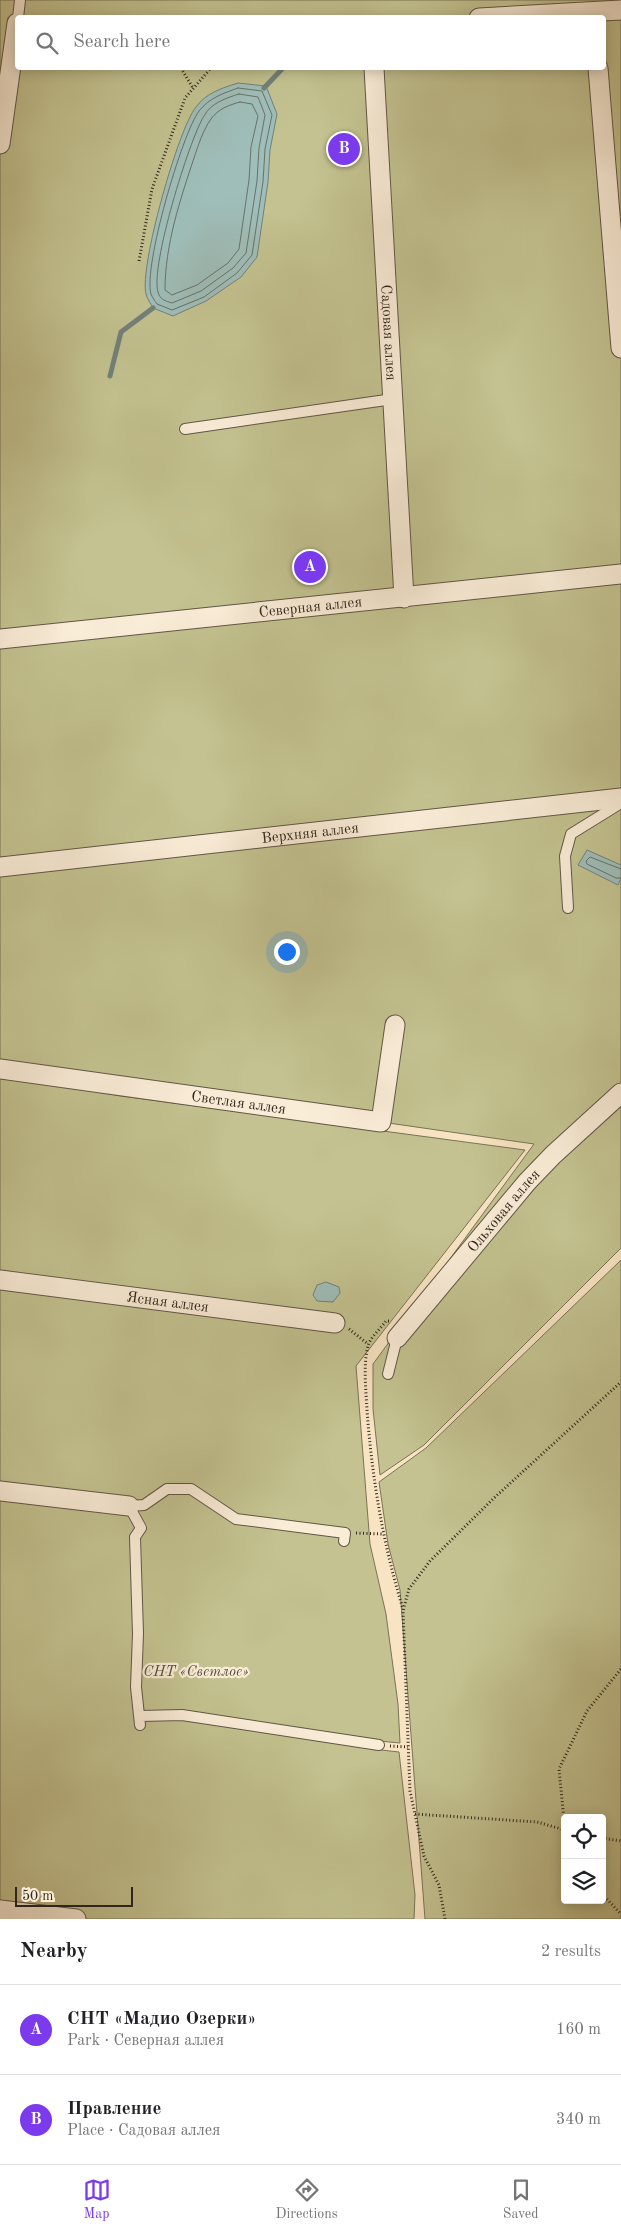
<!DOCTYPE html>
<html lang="en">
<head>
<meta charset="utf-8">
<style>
  :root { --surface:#fff; --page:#f2f2f2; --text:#202124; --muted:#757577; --line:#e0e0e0; --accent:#7c3aed }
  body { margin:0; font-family:"Old Standard TT",serif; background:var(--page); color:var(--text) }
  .controls { position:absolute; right:15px; bottom:15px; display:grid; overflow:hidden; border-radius:5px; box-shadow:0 2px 12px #0003 }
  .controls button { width:45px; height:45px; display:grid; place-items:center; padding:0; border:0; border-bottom:1px solid var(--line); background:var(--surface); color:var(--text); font:25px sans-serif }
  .scale { position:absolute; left:15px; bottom:12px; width:118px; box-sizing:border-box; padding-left:5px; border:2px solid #2f261c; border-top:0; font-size:14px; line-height:18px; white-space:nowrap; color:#2f261c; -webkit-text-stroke:4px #faedd8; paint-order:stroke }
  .you { position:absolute; left:286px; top:951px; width:18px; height:18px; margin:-12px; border:4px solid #fff; border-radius:50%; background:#1a73e8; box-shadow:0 0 0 8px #1a73e833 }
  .badge { display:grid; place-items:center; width:32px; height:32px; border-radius:50%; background:var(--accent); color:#fff; font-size:16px; font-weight:700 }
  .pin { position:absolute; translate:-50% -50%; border:2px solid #fff; box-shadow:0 1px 5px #0006 }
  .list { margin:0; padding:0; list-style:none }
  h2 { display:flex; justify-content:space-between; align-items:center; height:65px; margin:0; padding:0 20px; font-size:21px }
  h2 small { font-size:16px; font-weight:400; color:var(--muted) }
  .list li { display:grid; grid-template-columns:32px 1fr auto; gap:15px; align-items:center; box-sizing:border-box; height:90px; padding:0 20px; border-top:1px solid var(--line) }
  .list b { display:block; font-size:19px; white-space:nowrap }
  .list p { margin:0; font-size:16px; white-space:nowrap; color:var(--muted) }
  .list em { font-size:16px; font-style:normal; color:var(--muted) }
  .icon { flex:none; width:28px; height:28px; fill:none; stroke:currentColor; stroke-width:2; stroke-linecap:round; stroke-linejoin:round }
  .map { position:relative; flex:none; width:621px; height:1919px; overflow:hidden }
  .search { position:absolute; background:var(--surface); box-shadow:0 2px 12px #0003; left:15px; right:15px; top:15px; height:55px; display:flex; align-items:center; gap:12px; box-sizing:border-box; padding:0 18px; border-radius:5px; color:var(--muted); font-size:19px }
  .sheet { height:245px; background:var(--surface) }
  nav { display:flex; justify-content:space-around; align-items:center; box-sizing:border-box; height:70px; border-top:1px solid var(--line); background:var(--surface); font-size:14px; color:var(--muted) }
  nav a { display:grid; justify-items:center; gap:2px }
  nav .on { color:var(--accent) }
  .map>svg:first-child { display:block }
</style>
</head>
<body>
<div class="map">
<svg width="621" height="1919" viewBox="0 0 621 1919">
  <rect width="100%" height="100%" fill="#f8e4c3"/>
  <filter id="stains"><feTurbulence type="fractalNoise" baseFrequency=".004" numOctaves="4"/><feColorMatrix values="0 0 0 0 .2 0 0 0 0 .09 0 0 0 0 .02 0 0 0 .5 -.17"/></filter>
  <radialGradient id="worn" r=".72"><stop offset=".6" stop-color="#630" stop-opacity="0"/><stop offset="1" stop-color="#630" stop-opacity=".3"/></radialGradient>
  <!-- green -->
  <path fill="#c3c290" stroke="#797456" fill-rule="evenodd" d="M0 0H621V1248L424 1445 380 1475 373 1409V1364L534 1144 0 1067ZM18 18H604V68H18Z
    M0 1075 121 1096 525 1150 356 1366 370 1544 386 1614 398 1704 400 1743 379 1741 381 1750 399 1752 415 1895 414 1919H0Z
    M621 1260V1919H425L400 1590 388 1544 379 1482 426 1448ZM565 1818H602V1900H565Z"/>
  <!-- water -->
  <path fill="#9fbeb9" stroke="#72817a" d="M238 83 266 86 277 114 270 150 268 182 257 257 241 277 206 301 173 316 153 308C151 304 147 299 146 294 139 268 178 129 196 107 206 93 222 88 238 83Z
    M587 850 621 865V878L618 885 578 865Z
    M326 1282 339 1287 340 1293 333 1302 317 1301 313 1295 317 1285Z"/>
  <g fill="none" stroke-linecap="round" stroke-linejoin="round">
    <!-- shore -->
    <path stroke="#67726a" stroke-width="1" d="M238 88 262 91 272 115 265 149 263 182 252 255 237 273 204 297 172 310 157 304C155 301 152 297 151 294 143 267 182 134 199 111 209 98 224 93 238 88Z
      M239 94 258 97 265 115 259 148 257 181 246 253 233 268 201 291 172 303C166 301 160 300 158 292 150 267 189 140 204 116 211 103 226 98 239 94Z
      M240 102 252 104 258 116 251 147 249 180 239 249 228 263 197 285 172 295 165 290C165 245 180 200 194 158 198 146 203 130 211 119 218 109 229 105 240 102Z
      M621 869 590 857 586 861 587 864 616 878H621"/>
    <!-- stream -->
    <path stroke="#72817a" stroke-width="5" d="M264 88 283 68
      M110 376 121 332 153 308"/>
    <defs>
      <path id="lane" d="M18 18 20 0
        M185 429 393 399
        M568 908 565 856 571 834 621 803
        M388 1374 397 1338
        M140 1716 182 1715 379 1745
        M140 1725 136 1687 138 1634 135 1537 141 1528 129 1506 144 1505 167 1489H191L236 1519 345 1533 344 1541"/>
      <g id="street">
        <path d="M479 18 621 10"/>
        <path id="s1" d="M374 68 404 598"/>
        <path d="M598 68 621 348"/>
        <path d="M0 144 17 23"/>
        <path id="s2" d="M0 639 621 574"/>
        <path id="s3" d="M0 867 621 798"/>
        <path id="s4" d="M0 1069 381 1122 395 1025"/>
        <path id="s5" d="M0 1280 335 1323"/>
        <path id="s6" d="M397 1338 527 1182 553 1155 621 1093"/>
        <path d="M0 1491 129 1506"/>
        <path d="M0 1910 76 1919"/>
      </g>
    </defs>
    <!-- lane casing -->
    <use href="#lane" stroke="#615646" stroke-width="12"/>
    <!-- street casing -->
    <use href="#street" stroke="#615646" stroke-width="21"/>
    <!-- path -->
    <path stroke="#2f261c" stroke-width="3" stroke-dasharray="1 2.5" stroke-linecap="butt" d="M181 68 193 88
      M139 261 152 189 185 98 211 68
      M389 1321H386C381 1328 370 1338 368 1346 363 1365 366 1390 367 1410 372 1478 383 1544 403 1609
      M349 1329 368 1344
      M356 1533 383 1534
      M390 1746 408 1747
      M415 1814 537 1822 565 1830
      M565 1830 559 1769 587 1711 621 1669
      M602 1838 621 1841
      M602 1894 621 1914
      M445 1919 439 1885 424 1856 410 1791 403 1611 409 1589 430 1561 494 1498 621 1382"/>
    <!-- lane -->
    <use href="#lane" stroke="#faedd8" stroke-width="10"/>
    <!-- street -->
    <use href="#street" stroke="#faedd8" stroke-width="19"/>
  </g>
  <g text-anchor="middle" stroke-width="4.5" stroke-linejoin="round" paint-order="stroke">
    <!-- street labels -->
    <g font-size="15" fill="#2f261c" stroke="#faedd8">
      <text dy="5" stroke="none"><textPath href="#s1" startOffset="265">Садовая аллея</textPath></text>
      <text dy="5" stroke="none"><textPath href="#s2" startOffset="312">Северная аллея</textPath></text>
      <text dy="5" stroke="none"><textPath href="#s3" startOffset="312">Верхняя аллея</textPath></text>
      <text dy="5" stroke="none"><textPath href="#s4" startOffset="241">Светлая аллея</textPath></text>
      <text dy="5" stroke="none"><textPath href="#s6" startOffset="166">Ольховая аллея</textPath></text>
      <text dy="5" stroke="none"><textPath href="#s5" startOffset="169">Ясная аллея</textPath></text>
    </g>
    <!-- park labels -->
    <g font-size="15" font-style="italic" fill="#544d39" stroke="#faedd8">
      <text x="196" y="1676">СНТ «Светлое»</text>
    </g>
  </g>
  <rect width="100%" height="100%" filter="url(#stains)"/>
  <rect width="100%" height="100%" fill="url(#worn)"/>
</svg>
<div class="controls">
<button><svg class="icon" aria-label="locate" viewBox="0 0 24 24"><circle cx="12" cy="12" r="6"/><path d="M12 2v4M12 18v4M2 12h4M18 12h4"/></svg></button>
<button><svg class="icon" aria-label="layers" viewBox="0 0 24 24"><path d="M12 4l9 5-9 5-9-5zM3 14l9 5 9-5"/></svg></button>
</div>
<div class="scale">50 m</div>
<div class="you"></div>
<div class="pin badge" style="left:310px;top:567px">A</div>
<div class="pin badge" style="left:344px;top:149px">B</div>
<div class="search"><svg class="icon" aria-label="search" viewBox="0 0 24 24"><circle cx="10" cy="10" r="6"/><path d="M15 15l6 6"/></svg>Search here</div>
</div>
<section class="sheet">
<h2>Nearby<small>2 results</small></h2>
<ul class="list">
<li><span class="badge">A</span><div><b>СНТ «Мадио Озерки»</b><p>Park · Северная аллея</p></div><em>160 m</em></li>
<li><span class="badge">B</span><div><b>Правление</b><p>Place · Садовая аллея</p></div><em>340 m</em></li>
</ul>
</section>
<nav>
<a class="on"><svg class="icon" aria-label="map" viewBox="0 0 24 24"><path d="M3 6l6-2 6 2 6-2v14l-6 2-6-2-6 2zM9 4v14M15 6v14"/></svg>Map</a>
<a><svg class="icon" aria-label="directions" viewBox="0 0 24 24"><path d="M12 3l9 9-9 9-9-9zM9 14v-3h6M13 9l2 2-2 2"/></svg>Directions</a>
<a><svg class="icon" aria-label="saved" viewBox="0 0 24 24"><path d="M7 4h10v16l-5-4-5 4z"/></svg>Saved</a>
</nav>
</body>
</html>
